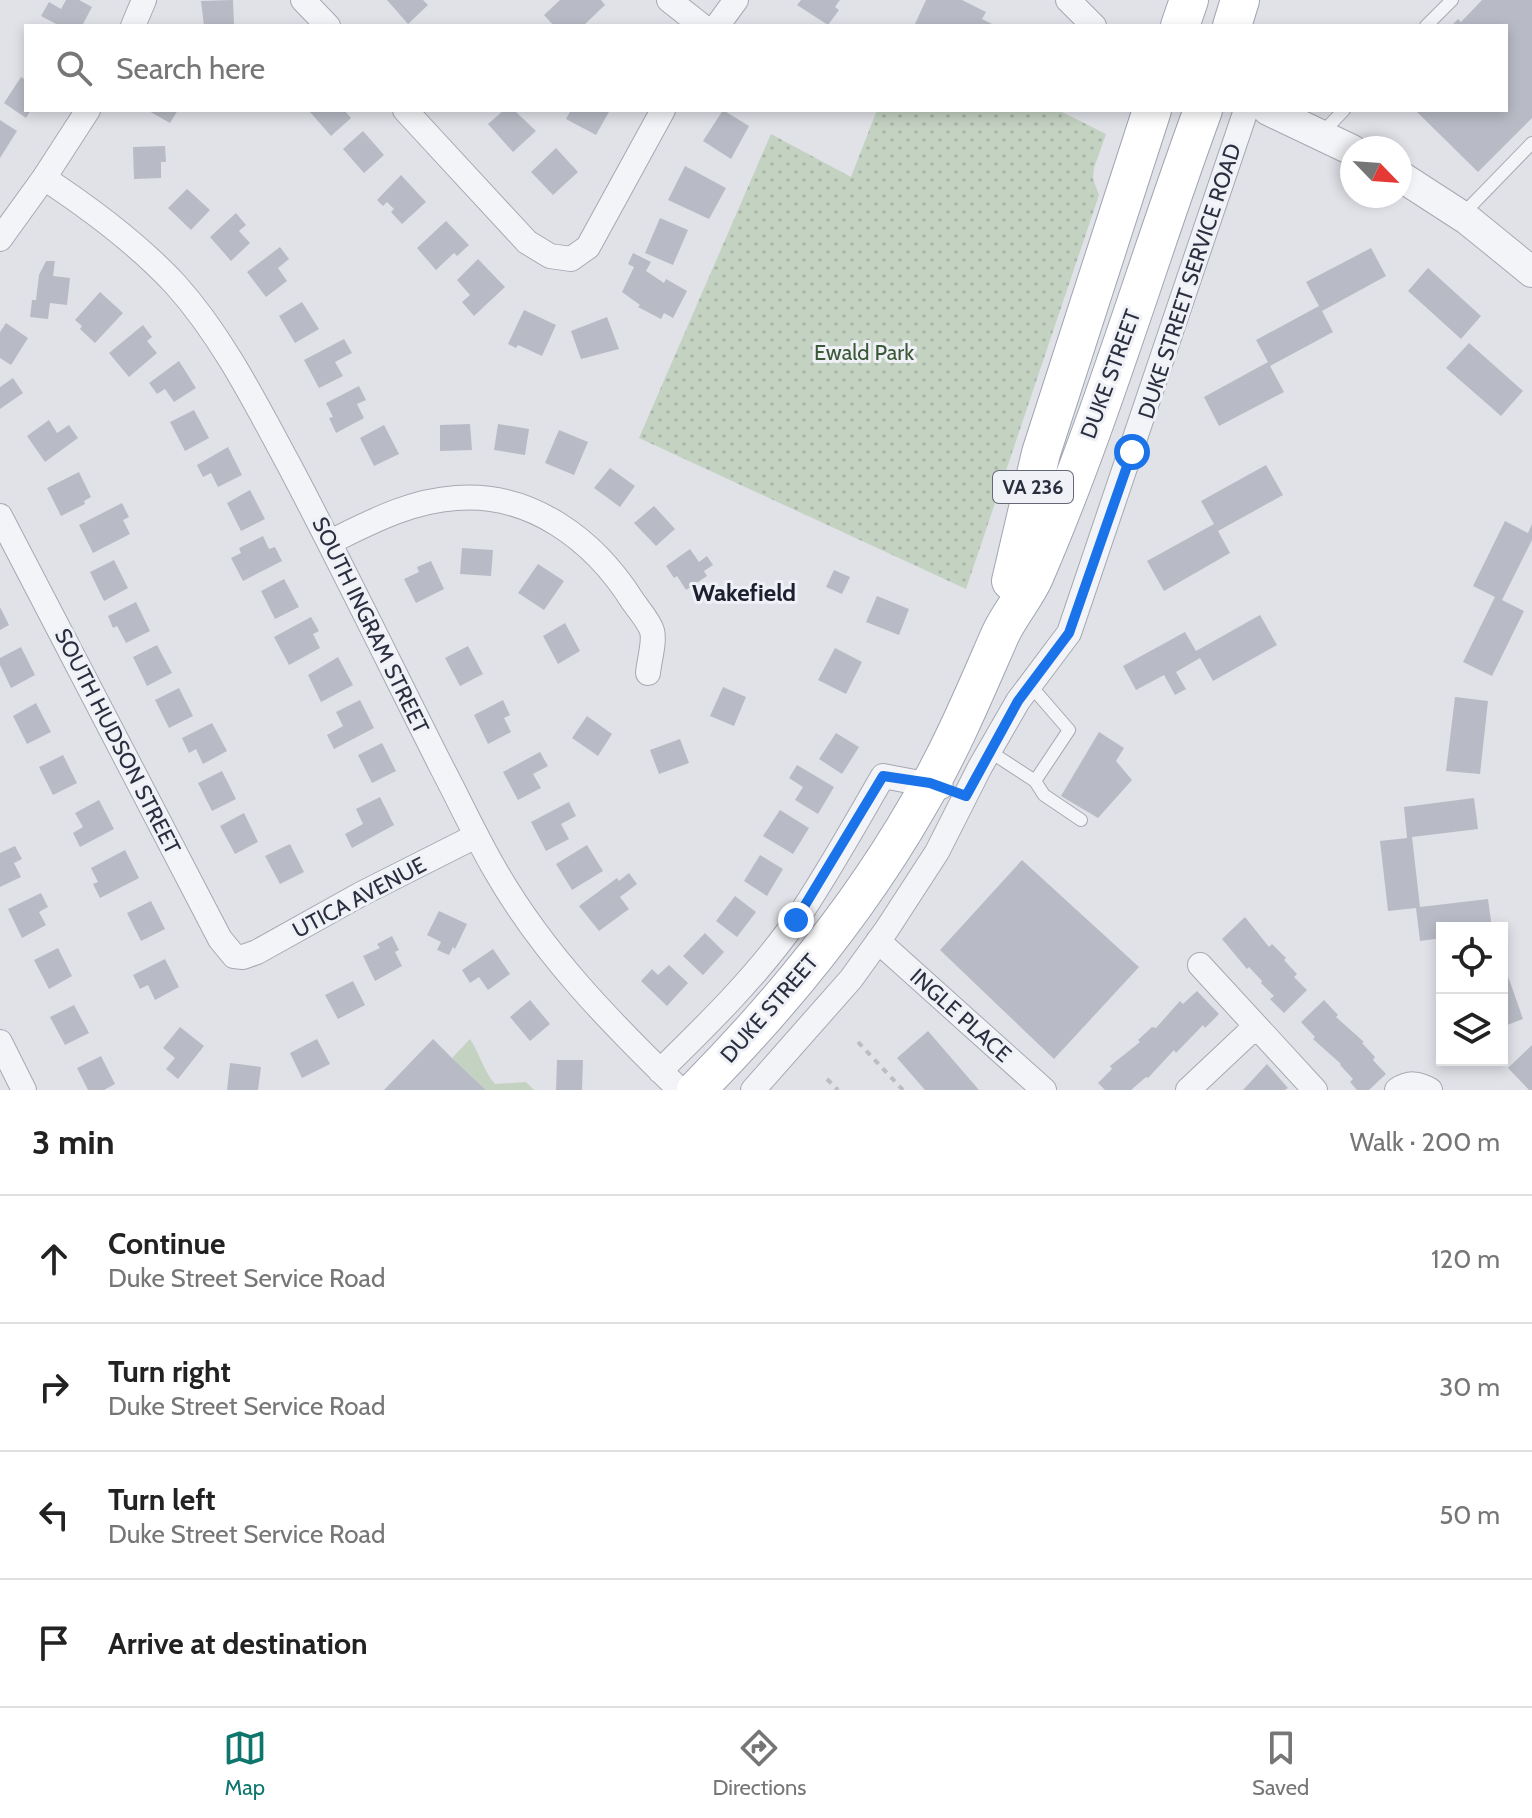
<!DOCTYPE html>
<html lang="en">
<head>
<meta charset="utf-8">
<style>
  :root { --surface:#fff; --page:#f6f6f6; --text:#222; --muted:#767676; --line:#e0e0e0; --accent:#0f766e }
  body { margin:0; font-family:Cabin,sans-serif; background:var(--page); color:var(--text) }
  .controls { position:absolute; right:24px; bottom:24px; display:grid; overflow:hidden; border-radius:0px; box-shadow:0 4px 12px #0003 }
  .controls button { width:72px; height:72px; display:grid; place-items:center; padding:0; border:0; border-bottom:2px solid var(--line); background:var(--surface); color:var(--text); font:40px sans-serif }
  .compass { position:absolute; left:1340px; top:136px; width:72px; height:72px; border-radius:50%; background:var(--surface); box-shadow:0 4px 12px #0003; rotate:115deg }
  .stop { position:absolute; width:24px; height:24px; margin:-18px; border:6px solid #1a73e8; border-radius:50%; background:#fff }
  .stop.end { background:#1a73e8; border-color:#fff; box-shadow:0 2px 8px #0008 }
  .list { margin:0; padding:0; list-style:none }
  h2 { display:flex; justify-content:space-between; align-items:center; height:104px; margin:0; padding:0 32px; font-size:34px }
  h2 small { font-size:26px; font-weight:400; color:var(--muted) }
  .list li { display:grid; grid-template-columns:52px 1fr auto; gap:24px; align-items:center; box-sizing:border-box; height:128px; padding:0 32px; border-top:2px solid var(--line) }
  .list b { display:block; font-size:30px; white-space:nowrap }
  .list p { margin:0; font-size:26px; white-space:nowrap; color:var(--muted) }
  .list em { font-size:26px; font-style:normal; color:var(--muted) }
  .icon { flex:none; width:44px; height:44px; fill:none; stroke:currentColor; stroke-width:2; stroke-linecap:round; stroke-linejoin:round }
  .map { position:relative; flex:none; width:1532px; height:1090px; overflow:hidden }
  .search { position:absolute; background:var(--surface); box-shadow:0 4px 12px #0003; left:24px; right:24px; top:24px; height:88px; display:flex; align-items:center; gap:20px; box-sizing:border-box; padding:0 28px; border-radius:0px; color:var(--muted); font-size:30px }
  .sheet { height:616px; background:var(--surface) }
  nav { display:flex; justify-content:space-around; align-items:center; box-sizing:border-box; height:112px; border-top:2px solid var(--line); background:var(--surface); font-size:22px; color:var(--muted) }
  nav a { display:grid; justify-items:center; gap:4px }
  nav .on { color:var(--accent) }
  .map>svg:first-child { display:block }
</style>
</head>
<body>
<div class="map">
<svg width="1532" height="1090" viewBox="0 0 1532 1090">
  <defs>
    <pattern id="park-dots" width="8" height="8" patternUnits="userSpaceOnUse" patternTransform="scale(2)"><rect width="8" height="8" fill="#c4d2c2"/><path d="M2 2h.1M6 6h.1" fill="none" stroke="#a9b5a8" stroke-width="1.8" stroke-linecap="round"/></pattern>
  </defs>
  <rect width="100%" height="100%" fill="#e0e2e8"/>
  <!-- grass -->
  <path fill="#c4d2c2" d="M470 1039C480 1054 483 1070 495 1084L526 1082 534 1090H486L452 1058Z"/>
  <!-- park -->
  <path fill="url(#park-dots)" d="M877 110H1058L1106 134 1094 168 1093 179 1099 195 966 589 639 438 771 134 851 177Z"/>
  <!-- building -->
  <path fill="#b8bbc5" d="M66 0H79L92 7 82 26H60L41 16 49 2 61 9Z
    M233 0 234 24 204 26 201 1Z
    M387 0H423L428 5 408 24Z
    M560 0H601L605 5 583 26H554L544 15Z
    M801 0H840L835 7 839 10 828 25 797 5Z
    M926 0H962L986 12 982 19 996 26H914Z
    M1482 0H1532V118L1478 172 1415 110H1506V26H1451L1458 19 1461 22Z
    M21 77 26 80V110H31L26 118 4 103Z
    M147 110H178L170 123Z
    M312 110H344L351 118 331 136 310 112Z
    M504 110H514L536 131 513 152 488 124Z
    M571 110H610L596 135 566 119Z
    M723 110 749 126 731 159 703 141Z
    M0 120 17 131 0 158Z
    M363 131 384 155 364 173 343 149Z
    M165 146 166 162H161V178L134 179 133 147Z
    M556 148 578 172 553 195 531 172Z
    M685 166 726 188 709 219 668 200Z
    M401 175 426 202 402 224 391 212 394 209 387 202 383 206 377 200Z
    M187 189 210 210 191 230 168 208Z
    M236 213 246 225 239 231 250 243 231 261 210 237Z
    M660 218 688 230 673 265 645 253Z
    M446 221 469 245 457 256 454 253 436 270 417 248Z
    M280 247 289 259 278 268 287 281 266 297 247 272Z
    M1371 248 1386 276 1322 311 1333 332 1270 366 1284 392 1219 426 1204 397 1268 362 1256 340 1319 306 1306 282Z
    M633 253 651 262 646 271 664 283 666 279 687 291 673 318 664 313 661 319 638 307 640 305 622 292 634 267 628 264Z
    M478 259 505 287 474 316 462 302 470 295 457 280Z
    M46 261H55L53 276 70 278 67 305 50 303 48 319 30 317 32 300H36L39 275Z
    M1428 268 1481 316 1461 339 1408 291Z
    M100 292 123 313 95 343 80 329 82 326 75 320Z
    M302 302 319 329 295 343 279 316Z
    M524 310 556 325 542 356 518 345 516 348 508 344Z
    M607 317 619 349 581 359 571 331Z
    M6 323 28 338 11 365 0 358V332Z
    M143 325 152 337 147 341 157 353 129 377 109 353Z
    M344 339 352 353 335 362 343 376 319 388 304 360Z
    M1469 343 1523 391 1501 416 1446 368Z
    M179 361 196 388 174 402 165 389 157 394 149 383Z
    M13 378 23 393 0 409V387Z
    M359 386 366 400 357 404 364 418 336 433 329 418 333 417 326 403Z
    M194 410 209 438 185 451 170 422Z
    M49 420 57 433 69 425 78 438 45 462 27 436Z
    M470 424 472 450 440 451V425Z
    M498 424 529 429 525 455 494 450Z
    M384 425 399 454 374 466 360 438Z
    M559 430 588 442 574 475 545 463Z
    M228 447 242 475 218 487 211 473 203 477 197 465Z
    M1266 465 1283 495 1218 531 1230 553 1164 591 1147 561 1214 524 1201 501Z
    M610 468 635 486 620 507 594 488Z
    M79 472 91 497 84 501 85 504 61 516 47 488Z
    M250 490 265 519 241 531 227 503Z
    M122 503 129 517 123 520 130 534 93 553 79 525Z
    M654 506 675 529 656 546 634 523Z
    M1505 521 1528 533 1532 524V540L1502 600 1524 611 1492 676 1463 662 1495 597 1473 586Z
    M263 536 269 549 275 547 282 561 243 581 231 558 241 553 239 548Z
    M462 548 493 550 491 576 460 574Z
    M690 549 699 562 707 556 713 565 704 571 707 576 686 590 677 576 674 578 666 566Z
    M114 560 128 588 104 601 90 572Z
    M431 561 444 589 416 603 404 579 419 572 417 567Z
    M538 564 564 581 544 610 518 593Z
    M834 570 850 577 842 594 826 587Z
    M284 579 299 607 275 619 261 591Z
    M877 596 909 609 899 635 866 622Z
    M136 602 150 631 126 643 117 626 113 628 108 616Z
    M0 607 9 625 0 630Z
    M1260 615 1277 645 1213 681 1200 658 1176 672 1186 689 1175 695 1164 675 1136 690 1123 666 1185 632 1196 651Z
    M311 617 319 631 313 634 320 648 289 665 274 637Z
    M565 623 580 651 558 664 543 636Z
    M157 645 172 673 147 686 133 657Z
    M468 646 483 674 460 686 445 658Z
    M21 647 35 675 11 688 0 665V658Z
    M835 648 862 662 846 694 818 680Z
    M338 657 353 685 321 702 308 675Z
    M723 687 746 697 734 726 710 716Z
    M179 688 193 716 169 728 155 700Z
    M1455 697 1488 701 1480 774 1446 771Z
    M360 700 374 728 334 749 327 735 343 726 336 712Z
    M503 700 510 715 504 718 511 732 488 744 474 715Z
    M36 703 51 732 27 744 13 716Z
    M587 716 612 734 598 756 572 738Z
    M212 723 227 751 203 764 196 749 189 753 182 738Z
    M1099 732 1124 748 1116 761 1132 780 1098 818 1061 796Z
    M836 733 859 747 842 774 819 759Z
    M680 739 689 763 659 774 650 750Z
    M382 743 396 771 372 783 358 755Z
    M540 752 548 766 533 774 541 788 518 800 503 772Z
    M63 755 77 783 53 795 39 767Z
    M797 765 834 787 818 814 795 800 803 787 789 778Z
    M222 771 236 799 212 811 198 783Z
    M380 797 394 825 352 848 345 834 363 824 356 809Z
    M1474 798 1478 829 1412 837 1420 907 1488 899 1492 928H1442V938L1420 941 1416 908 1388 911 1380 841 1407 838 1404 807Z
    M99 800 114 829 80 847 73 833 83 827 75 813Z
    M569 802 576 816 561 824 569 839 546 851 531 822Z
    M780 810 809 828 793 854 763 836Z
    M244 813 258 842 235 854 220 826Z
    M290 844 304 872 280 884 265 856Z
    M587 845 603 871 572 890 556 864Z
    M15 846 22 859 14 863 21 877 0 887V853Z
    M125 850 139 878 100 898 93 884 98 882 91 868Z
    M760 855 783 869 767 896 744 881Z
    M1022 860 1139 967 1054 1059 940 950Z
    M629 873 637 884 620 897 629 909 599 931 579 906 617 878 619 881Z
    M41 893 48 907 39 912 46 925 22 938 8 909Z
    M735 896 756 912 737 937 716 921Z
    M151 901 165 929 141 941 127 913Z
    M439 911 467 924 455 949 453 947 449 955 437 950 441 942 427 935Z
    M1245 917 1269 947 1272 944 1286 958 1284 960 1297 974 1294 977 1307 990 1284 1013 1270 999 1274 996 1261 983 1262 981 1249 967 1247 969 1222 939Z
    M705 933 724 952 703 975 683 956Z
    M392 936 399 950 395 952 402 966 375 981 363 956 380 948 377 944Z
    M58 948 72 976 49 989 34 960Z
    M493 949 510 974 488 990 479 977 470 983 462 970Z
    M165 959 179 987 155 1000 148 985 140 989 133 975Z
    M1502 959 1523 1019 1502 1027Z
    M669 965 688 983 667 1006 641 981 652 969 658 975Z
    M353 981 365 1005 338 1019 325 995Z
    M1197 991 1219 1014 1205 1028 1203 1025 1176 1053 1174 1050 1148 1078 1146 1077 1131 1090H1105L1098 1083 1112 1069 1110 1066 1140 1042 1138 1040 1152 1027 1156 1028 1180 1001 1183 1004Z
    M530 1000 550 1024 530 1041 510 1017Z
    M1324 1000 1338 1015 1336 1017 1364 1042 1362 1043 1375 1057 1373 1060 1386 1074 1369 1090H1357L1350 1082 1353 1079 1340 1065 1341 1064 1313 1039 1315 1037 1301 1022Z
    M74 1005 89 1033 65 1045 50 1017Z
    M180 1027 204 1046 178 1079 166 1069 175 1058 163 1048Z
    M928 1031 979 1090H925L897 1058Z
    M317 1039 330 1064 302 1078 290 1053Z
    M433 1039 452 1058 486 1090H384Z
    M1532 1045V1090H1529L1508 1068Z
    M101 1056 115 1084 104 1090H88L77 1068Z
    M557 1060H583L582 1090H556Z
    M230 1063 261 1067 258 1090H227Z
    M1267 1064 1288 1088 1285 1090H1243Z"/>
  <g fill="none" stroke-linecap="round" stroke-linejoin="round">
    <defs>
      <path id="service" d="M1426 26 1452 0
        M1321 134 1344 110
        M1462 215 1532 143
        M989 751 1035 781 1069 730 1030 685
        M1035 781 1044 795 1081 820"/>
      <path id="minor" d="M303 0 328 26
        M669 0 702 26
        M1068 0 1094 26
        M133 26 144 0
        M717 26 736 0
        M405 110 527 242 550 256 571 259 588 247 663 110
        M44 178C91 209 137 243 175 284 222 336 255 402 288 463 341 563 390 665 441 766 459 800 475 835 494 868 542 953 611 1023 680 1090
        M0 239 44 178 88 110
        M0 516 220 939 234 956 243 957 257 952 361 894 476 836
        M330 542C371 522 410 501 456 498 531 492 594 540 632 600 638 609 649 621 652 631 655 642 649 661 648 673
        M878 941 1044 1090
        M1200 965 1315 1090
        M0 1042 24 1090
        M660 1071C709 1023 758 975 797 919 828 873 855 824 883 776L941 787
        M753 1090 851 979 887 929 937 852 980 767 1018 701 1069 633 1246 110
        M1188 1090 1256 1026
        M1397 1090C1409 1082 1418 1083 1430 1090"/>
      <path id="tertiary" d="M1268 110 1352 150
        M1400 176 1468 220 1532 272"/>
      <path id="primary" d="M1180 26 1189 0
        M1232 26 1240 0
        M1011 581 1041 453 1152 110
        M696 1090C781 1004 859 909 919 804 951 750 975 692 1000 635 1009 615 1025 597 1034 577 1100 425 1146 265 1203 110"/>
    </defs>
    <!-- service casing -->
    <use href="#service" stroke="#a6a9b2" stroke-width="14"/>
    <!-- minor casing -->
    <use href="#minor" stroke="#a6a9b2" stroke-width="26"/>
    <!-- tertiary casing -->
    <use href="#tertiary" stroke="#a6a9b2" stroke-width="32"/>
    <!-- primary casing -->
    <use href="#primary" stroke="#a0a5b3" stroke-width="40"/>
    <!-- path -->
    <path stroke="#bbbdc3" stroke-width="4" stroke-dasharray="6 6" stroke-linecap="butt" d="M858 1042 903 1090
      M827 1079 838 1090"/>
    <!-- service -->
    <use href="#service" stroke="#f3f4f7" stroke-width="12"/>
    <!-- minor -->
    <use href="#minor" stroke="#f3f4f7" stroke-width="24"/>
    <!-- tertiary -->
    <use href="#tertiary" stroke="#f3f4f7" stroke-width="30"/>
    <!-- primary -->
    <use href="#primary" stroke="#fff" stroke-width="38"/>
  </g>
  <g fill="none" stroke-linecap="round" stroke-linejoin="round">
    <!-- route -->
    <path stroke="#1a73e8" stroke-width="10" d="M796 920 883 776 930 783 966 796 1018 701 1069 633 1132 452"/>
  </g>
  <g text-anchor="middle" stroke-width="6" stroke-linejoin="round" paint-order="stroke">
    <!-- shield labels -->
    <rect fill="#f0f1f6" stroke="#656976" stroke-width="2" x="993" y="471" width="80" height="32" rx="6"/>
    <g font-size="20" font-weight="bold" fill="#2a2f3f">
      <text x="1033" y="494">VA 236</text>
    </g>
    <!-- street labels -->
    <g font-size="22" fill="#2a2f3f" stroke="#f0f1f6">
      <text transform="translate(1189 281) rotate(-72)" y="8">DUKE STREET SERVICE ROAD</text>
      <text transform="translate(1110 374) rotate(-70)" y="8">DUKE STREET</text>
      <text transform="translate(371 625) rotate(64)" y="8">SOUTH INGRAM STREET</text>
      <text transform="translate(118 741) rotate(63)" y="8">SOUTH HUDSON STREET</text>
      <text transform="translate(359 897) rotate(-28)" y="8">UTICA AVENUE</text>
      <text transform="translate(769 1008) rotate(-49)" y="8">DUKE STREET</text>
      <text transform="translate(961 1015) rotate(42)" y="8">INGLE PLACE</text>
    </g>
    <!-- park labels -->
    <g font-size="22" fill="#3a5938" stroke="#f0f1f6">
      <text x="864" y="360">Ewald Park</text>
    </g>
    <!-- neighbourhood labels -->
    <g font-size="24" font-weight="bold" fill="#1c2030" stroke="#f0f1f6">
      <text x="744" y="601">Wakefield</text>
    </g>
  </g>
</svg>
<div class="controls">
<button><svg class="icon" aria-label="locate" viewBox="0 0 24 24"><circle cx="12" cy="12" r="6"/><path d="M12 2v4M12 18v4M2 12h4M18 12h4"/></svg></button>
<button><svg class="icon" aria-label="layers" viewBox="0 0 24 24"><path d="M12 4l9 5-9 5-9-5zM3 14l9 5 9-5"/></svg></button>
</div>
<svg class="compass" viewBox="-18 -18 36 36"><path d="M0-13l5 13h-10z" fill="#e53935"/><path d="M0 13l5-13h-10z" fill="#767676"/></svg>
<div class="stop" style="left:1132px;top:452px"></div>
<div class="stop end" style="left:796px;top:920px"></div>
<div class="search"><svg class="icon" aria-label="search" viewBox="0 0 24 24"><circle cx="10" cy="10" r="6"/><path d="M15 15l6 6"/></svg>Search here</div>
</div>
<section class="sheet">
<h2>3 min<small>Walk · 200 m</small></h2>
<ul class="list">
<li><svg class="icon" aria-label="ahead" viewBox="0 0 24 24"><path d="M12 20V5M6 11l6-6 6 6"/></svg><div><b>Continue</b><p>Duke Street Service Road</p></div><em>120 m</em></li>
<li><svg class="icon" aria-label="right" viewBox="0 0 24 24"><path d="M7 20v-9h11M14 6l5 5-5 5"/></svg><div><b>Turn right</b><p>Duke Street Service Road</p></div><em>30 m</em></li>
<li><svg class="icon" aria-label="left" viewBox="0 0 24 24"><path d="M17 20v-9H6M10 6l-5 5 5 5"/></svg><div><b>Turn left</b><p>Duke Street Service Road</p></div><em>50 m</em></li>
<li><svg class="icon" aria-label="arrive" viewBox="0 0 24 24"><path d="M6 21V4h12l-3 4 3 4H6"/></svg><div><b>Arrive at destination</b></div></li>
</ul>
</section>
<nav>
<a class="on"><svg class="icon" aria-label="map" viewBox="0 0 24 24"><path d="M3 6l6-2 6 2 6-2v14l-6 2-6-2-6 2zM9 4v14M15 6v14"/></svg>Map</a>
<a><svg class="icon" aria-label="directions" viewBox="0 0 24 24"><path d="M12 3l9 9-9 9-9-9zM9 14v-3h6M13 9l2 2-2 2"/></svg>Directions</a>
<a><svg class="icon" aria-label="saved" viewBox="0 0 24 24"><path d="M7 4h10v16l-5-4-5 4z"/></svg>Saved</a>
</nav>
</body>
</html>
